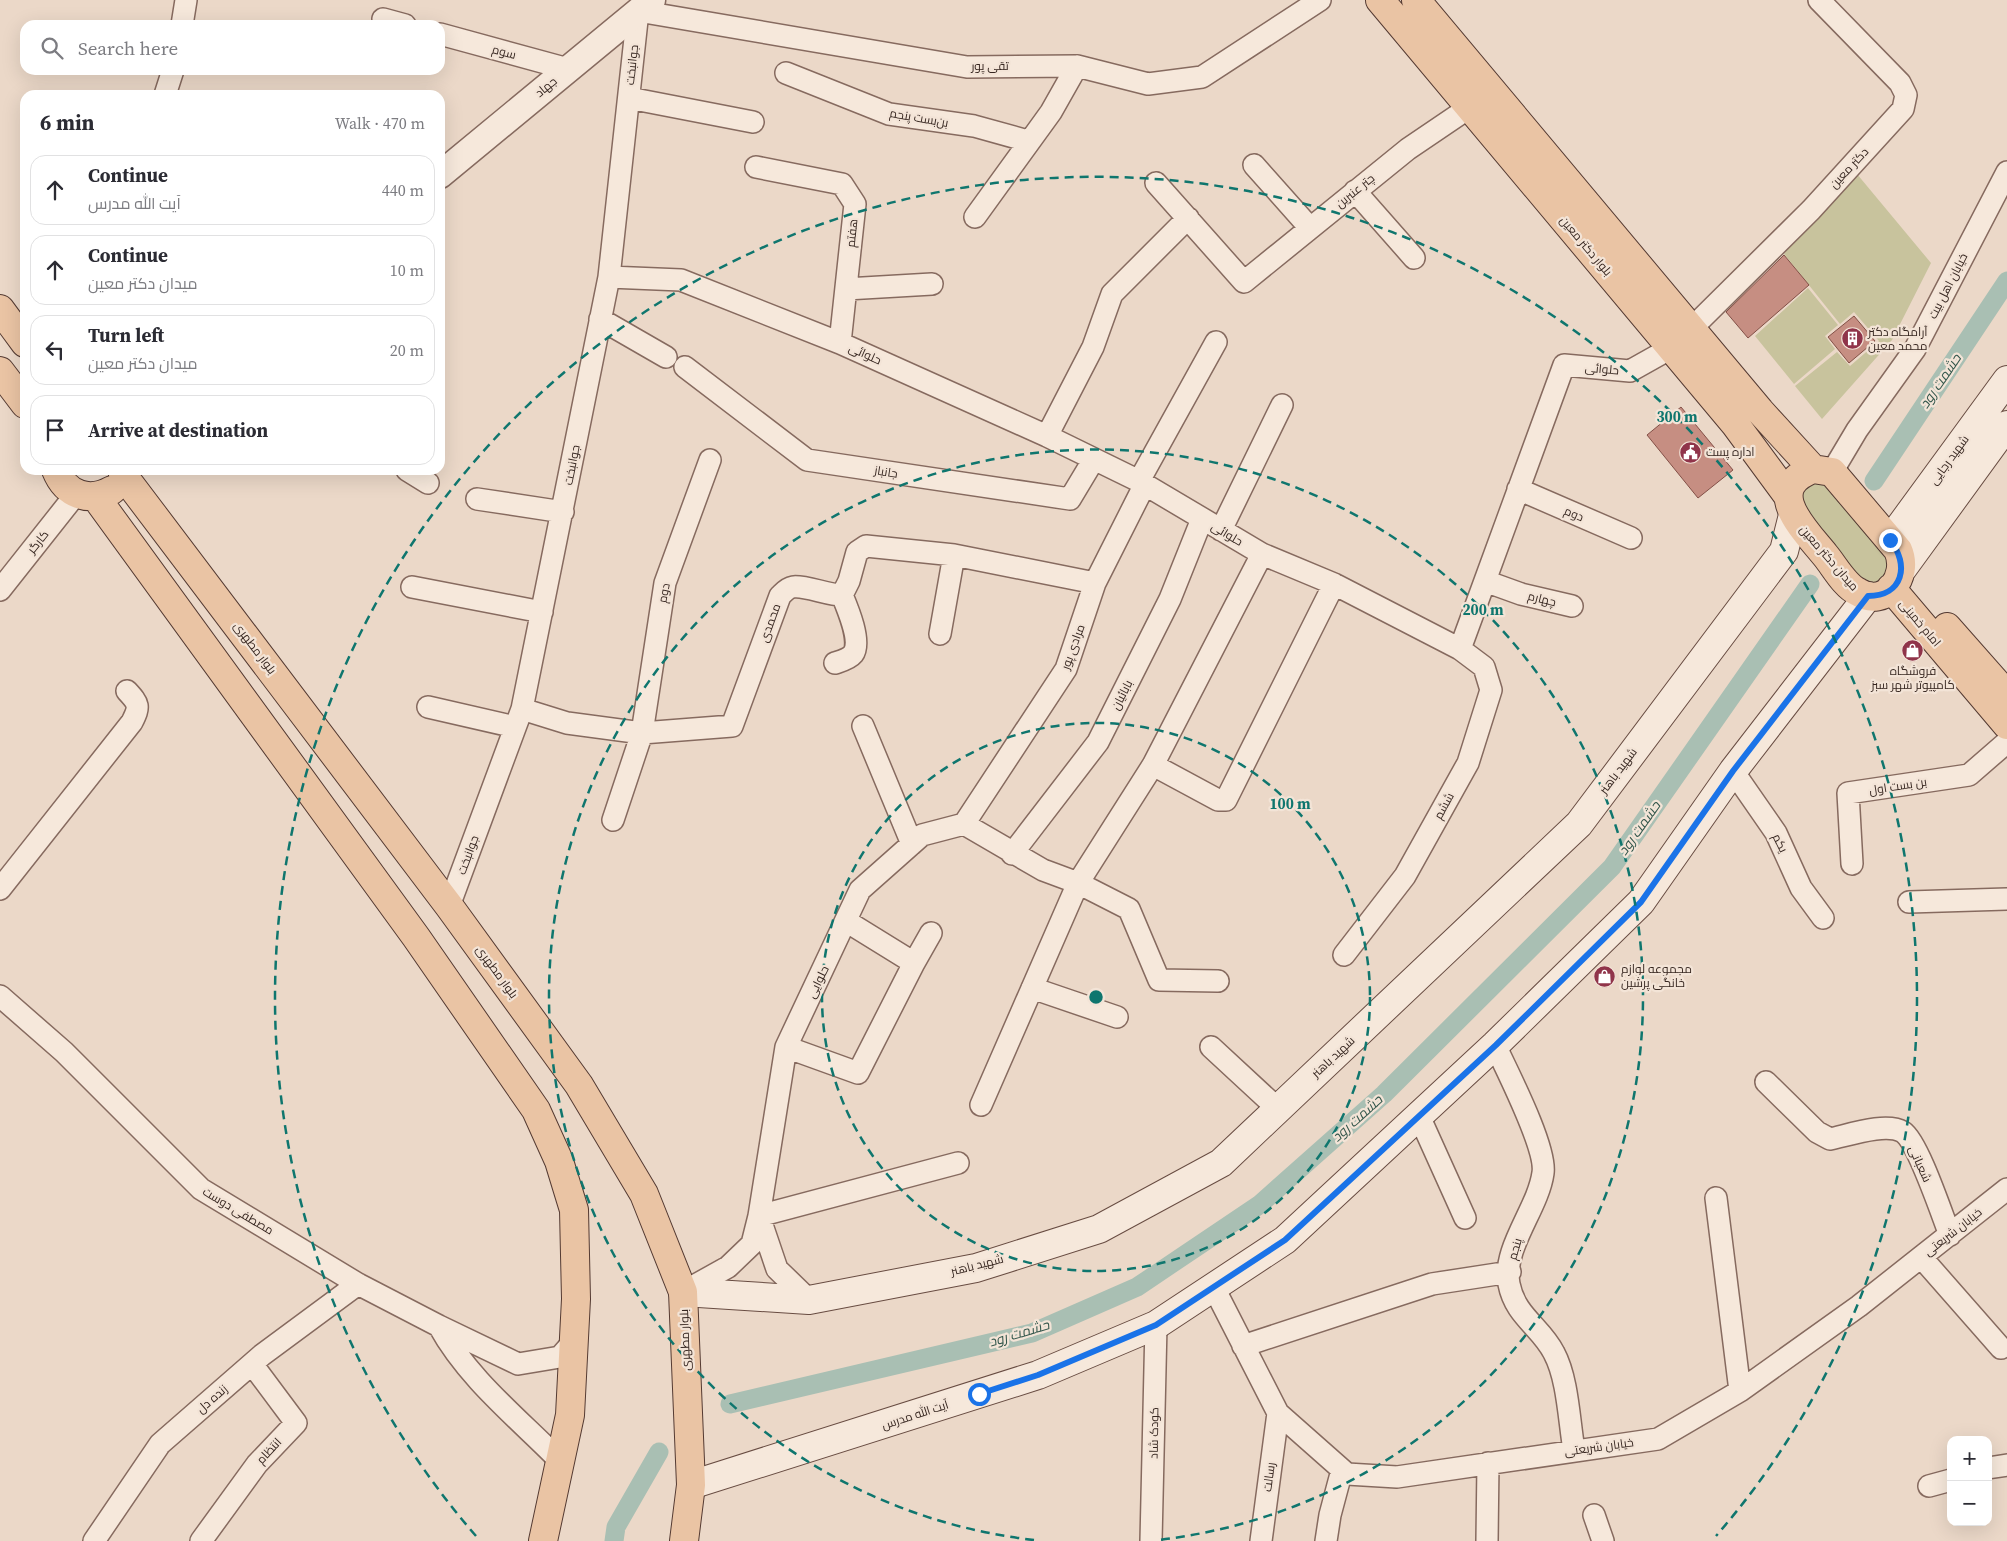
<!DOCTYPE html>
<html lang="en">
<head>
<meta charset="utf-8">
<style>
  :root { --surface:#fff; --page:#f7f7f7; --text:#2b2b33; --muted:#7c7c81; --line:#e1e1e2 }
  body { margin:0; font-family:"Source Serif 4",Cairo,serif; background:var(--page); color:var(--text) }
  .controls { position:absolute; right:15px; bottom:15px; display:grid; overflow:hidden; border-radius:10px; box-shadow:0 5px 20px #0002 }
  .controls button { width:45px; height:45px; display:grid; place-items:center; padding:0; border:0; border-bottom:1px solid var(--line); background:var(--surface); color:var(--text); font:25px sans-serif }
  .stop { position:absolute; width:15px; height:15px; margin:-11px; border:4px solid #1a73e8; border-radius:50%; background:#fff }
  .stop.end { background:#1a73e8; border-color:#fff; box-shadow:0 1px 5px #0008 }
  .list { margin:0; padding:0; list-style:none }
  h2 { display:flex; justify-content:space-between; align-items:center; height:65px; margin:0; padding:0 20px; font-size:21px }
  h2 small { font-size:16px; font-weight:400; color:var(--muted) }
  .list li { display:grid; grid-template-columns:32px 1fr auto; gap:15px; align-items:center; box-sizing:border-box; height:70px; margin:0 10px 10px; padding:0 10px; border:1px solid var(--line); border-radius:15px }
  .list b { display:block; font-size:19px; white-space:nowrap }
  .list p { margin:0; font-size:16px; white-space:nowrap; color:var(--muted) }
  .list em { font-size:16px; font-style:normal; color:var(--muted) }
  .icon { flex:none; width:28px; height:28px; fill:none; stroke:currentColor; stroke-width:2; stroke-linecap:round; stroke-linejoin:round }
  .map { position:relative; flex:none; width:2007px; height:1541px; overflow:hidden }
  .search { position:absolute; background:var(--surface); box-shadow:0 5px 20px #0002; left:20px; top:20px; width:425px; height:55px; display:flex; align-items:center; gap:12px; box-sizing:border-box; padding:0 18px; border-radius:15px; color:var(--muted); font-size:19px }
  .panel { position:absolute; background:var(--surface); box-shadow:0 5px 20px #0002; left:20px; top:90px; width:425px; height:385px; border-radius:15px }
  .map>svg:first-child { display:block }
</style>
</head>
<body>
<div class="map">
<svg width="2007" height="1541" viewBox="0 0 2007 1541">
  <rect width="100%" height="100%" fill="#ebd8c8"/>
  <!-- green -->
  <path fill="#c8c39d" d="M1852 168 1931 263 1892 340 1822 419 1795 386 1837 352 1850 366 1879 341 1854 312 1840 324 1784 254Z
    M1808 288 1838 325 1825 336 1835 349 1794 384 1755 336Z
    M1819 478 1892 557 1886 580 1866 586 1801 512 1800 489Z"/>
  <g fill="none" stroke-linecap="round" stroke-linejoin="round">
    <!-- canal -->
    <path stroke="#a9bfb3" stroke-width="19" d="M1874 481 2007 281
      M730 1404 1032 1333 1137 1287 1259 1205 1384 1094 1612 867 1810 584
      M614 1541 616 1527 659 1452"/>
  </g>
  <!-- building -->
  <path fill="#c68e82" stroke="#835047" d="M1784 255 1809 285 1748 338 1726 312Z
    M1854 316 1875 341 1849 363 1828 337Z
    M1681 407 1733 470 1698 498 1647 435Z"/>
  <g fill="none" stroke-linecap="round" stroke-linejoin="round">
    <defs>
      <path id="minor" d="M383 19 405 25
        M182 25 186 0
        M440 34 568 69
        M786 73 889 114 974 126 1028 141
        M165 95 173 70
        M629 98 753 122
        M1254 165 1310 228
        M756 167 842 184 855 204 840 343
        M1156 183 1244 282 1408 149 1470 107
        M1355 191 1414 258
        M975 217 1051 112 1077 66
        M609 277 681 280 840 343 1047 436 1139 481 1262 554 1334 584 1460 649 1564 365 1630 371 1671 348
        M846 289 932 284
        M600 319 666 357
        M1692 328 1811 210 1903 109 1906 95 1900 83 1819 0
        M685 367 807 460 1070 499 1094 459
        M1047 436 1093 347 1112 294 1188 218
        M407 470 428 483
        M1832 472 1857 430 1915 349 2007 172
        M1139 481 1216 342
        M1518 489 1631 538
        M477 499 563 512
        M1221 530 1282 405
        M1485 581 1521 594 1572 606
        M412 587 542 612
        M0 590 76 494
        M940 634 954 555
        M835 663C841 661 849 659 853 654 862 642 847 607 842 595
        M428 707 515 727
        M522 709 567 723 642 733 732 726 780 596C784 592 787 588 793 587 804 585 828 595 842 595L849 581 857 552 866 546 954 555 1095 583
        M863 726 912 844
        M1153 765 1218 800H1226L1334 584
        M1733 771 1776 833 1801 888 1823 918
        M613 820 642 733 665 583 710 460
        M964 824 1066 669 1095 583 1145 484
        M1012 854 1098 742 1170 599 1202 519
        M1852 864 1848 793 1969 775 2007 742
        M0 889 132 722C140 706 139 704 127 691
        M1909 902 2007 899
        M449 906 522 709 609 277 638 11 967 67 1077 66 1148 84 1202 77 1320 0
        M1344 955 1405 876 1468 763 1491 690 1484 667 1460 649
        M914 963 931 933
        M1032 988 1117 1017
        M0 996 64 1052 201 1189 358 1284 439 1326 518 1364 560 1357 574 1341
        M1495 1045C1507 1071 1547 1148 1543 1173 1538 1209 1502 1248 1509 1284 1515 1316 1541 1327 1554 1353 1568 1379 1569 1421 1574 1450
        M786 1047 858 1073 914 963 846 921
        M1211 1047 1278 1109
        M1766 1082 1817 1132 1830 1139C1849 1135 1886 1122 1903 1132 1918 1142 1942 1215 1950 1235
        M981 1105 1078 883 1153 765 1262 554
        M1419 1116 1465 1218
        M1716 1198 1740 1391
        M759 1216 958 1163
        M759 1216 777 1269 809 1300
        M1921 1257 2001 1348
        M1213 1286 1278 1413 1347 1474 1397 1477 1658 1439 1740 1391 1859 1306 2007 1189
        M683 1292 728 1267 752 1244 759 1216 786 1047 860 890 922 835 964 824 1043 870 1078 883 1129 909 1159 980 1218 981
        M439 1326C468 1379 519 1419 560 1461
        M1243 1346 1432 1284 1510 1272
        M1988 1468 2007 1465
        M1929 1486 1951 1480
        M1594 1515 1603 1541
        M94 1541 160 1444 262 1355 358 1284
        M201 1541 257 1464 296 1423 252 1364
        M1151 1541 1156 1325
        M1261 1541 1278 1413
        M1326 1541 1330 1515 1342 1470
        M1487 1541 1488 1463"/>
      <path id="tertiary" d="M440 175 652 0"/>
      <path id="secondary" d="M1890 540 2007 380
        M1903 568 2007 425
        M683 1292 809 1300 976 1268 1099 1229 1221 1163 1579 824 1784 551 1793 515
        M691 1485 1038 1375 1156 1325 1285 1240 1495 1045 1641 902 1733 771 1868 596"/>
      <path id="primary" d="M1380 0 1735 424 1788 496
        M1416 0 1760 411 1813 469
        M0 309 25 343
        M0 371 25 404
        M1813 469 1832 472 1898 550C1910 577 1885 609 1858 592 1844 585 1835 567 1825 555 1805 530 1761 489 1813 469Z
        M56 470C66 495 89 503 112 490
        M123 475 449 906 579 1085 644 1194 683 1292 691 1485 684 1541
        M95 496 416 937 536 1110 559 1161 574 1210 576 1299 570 1415 543 1541
        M1891 588 2007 725
        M1947 627 2007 695"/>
    </defs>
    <!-- minor casing -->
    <use href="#minor" stroke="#866a5f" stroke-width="24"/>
    <!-- tertiary casing -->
    <use href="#tertiary" stroke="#866a5f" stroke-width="29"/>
    <!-- secondary casing -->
    <use href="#secondary" stroke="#684c42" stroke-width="30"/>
    <!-- primary casing -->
    <use href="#primary" stroke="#543a32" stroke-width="30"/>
    <!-- minor -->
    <use href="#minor" stroke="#f6e8db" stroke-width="21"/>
    <!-- tertiary -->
    <use href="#tertiary" stroke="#f6e8db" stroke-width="26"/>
    <!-- secondary -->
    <use href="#secondary" stroke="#f6e8db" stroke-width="28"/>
    <!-- primary -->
    <use href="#primary" stroke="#eac4a4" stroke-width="28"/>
  </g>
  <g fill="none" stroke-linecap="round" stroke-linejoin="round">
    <!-- route -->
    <path stroke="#1a73e8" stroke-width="6" d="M979 1394 1038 1375 1156 1325 1285 1240 1496 1045 1641 902 1733 771 1868 596C1903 596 1910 565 1890 540"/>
  </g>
  <!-- distance rings -->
  <g fill="none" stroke="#0f766e" stroke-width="2.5" stroke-dasharray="9 6">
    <circle cx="1096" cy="997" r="274"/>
    <path d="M1034 1540A547 547 0 1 1 1158 1540"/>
    <path d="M476 1536A821 821 0 1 1 1716 1536"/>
  </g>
  <!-- icons -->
  <defs>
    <symbol id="building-disc" viewBox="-11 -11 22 22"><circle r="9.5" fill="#90344a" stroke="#f3e4d7"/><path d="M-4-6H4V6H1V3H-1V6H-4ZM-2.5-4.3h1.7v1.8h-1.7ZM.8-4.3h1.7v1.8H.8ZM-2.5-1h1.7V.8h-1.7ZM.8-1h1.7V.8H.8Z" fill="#fff"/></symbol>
    <symbol id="civic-disc" viewBox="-11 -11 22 22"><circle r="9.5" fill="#90344a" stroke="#f3e4d7"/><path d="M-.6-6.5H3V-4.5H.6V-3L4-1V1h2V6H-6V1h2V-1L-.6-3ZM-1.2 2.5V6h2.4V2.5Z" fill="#fff"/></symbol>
    <symbol id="shop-disc" viewBox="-11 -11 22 22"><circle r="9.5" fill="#90344a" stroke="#f3e4d7"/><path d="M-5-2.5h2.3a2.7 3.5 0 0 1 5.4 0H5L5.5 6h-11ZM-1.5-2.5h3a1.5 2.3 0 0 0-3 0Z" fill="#fff"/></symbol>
  </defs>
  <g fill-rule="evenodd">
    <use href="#building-disc" x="1840" y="326" width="25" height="25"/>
    <use href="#civic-disc" x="1678" y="440" width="25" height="25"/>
    <use href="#shop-disc" x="1900" y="638" width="25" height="25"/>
    <use href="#shop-disc" x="1592" y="964" width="25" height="25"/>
  </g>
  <g text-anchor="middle" stroke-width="4.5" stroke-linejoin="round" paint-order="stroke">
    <!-- street labels -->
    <g font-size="12" fill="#372721" stroke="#f3e4d7">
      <text transform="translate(504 52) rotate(15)" y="4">سوم</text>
      <text transform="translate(632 65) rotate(-84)" y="4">جوانبخت</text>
      <text x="990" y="70">تقی پور</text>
      <text transform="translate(546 87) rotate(-40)" y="4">جهاد</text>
      <text transform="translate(919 118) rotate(10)" y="4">بن‌بست پنجم</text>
      <text transform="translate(1849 168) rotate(-47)" y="4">دکتر معین</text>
      <text transform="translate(1355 191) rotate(-39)" y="4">چتر عنبرین</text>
      <text transform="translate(852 233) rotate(-84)" y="4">هفتم</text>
      <text transform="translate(1586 246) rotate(50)" y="4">بلوار دکتر معین</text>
      <text transform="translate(1948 286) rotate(-63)" y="4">خیابان اهل بیت</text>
      <text transform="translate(865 354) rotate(24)" y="4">حلوائی</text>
      <text transform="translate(1602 369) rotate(5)" y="4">حلوائی</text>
      <text transform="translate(1949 460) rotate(-54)" y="4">شهید رجایی</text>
      <text transform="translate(572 465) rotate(-79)" y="4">جوانبخت</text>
      <text transform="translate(886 472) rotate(9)" y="4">جانباز</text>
      <text transform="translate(1574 514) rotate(23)" y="4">دوم</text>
      <text transform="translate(1227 534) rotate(31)" y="4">حلوائی</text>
      <text transform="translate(38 542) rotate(-51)" y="4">کارگر</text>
      <text transform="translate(1829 558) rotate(49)" y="4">میدان دکتر معین</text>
      <text transform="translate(664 593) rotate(-79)" y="4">دوم</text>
      <text transform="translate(1542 599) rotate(14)" y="4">چهارم</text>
      <text transform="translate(770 623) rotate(-70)" y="4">محمدی</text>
      <text transform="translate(1920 623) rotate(50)" y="4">امام خمینی</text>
      <text transform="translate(1073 647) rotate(-70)" y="4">مرادی پور</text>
      <text transform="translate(255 648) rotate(53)" y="4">بلوار مطهری</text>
      <text transform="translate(1122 695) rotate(-63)" y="4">بابائیان</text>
      <text transform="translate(1618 771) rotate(-53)" y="4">شهید باهنر</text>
      <text transform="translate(1898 786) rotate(-9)" y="4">بن بست اول</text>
      <text transform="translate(1444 806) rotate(-61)" y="4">ششم</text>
      <text transform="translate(1780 843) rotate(64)" y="4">یکم</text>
      <text transform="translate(468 855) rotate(-70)" y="4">جوانبخت</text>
      <text transform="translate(497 972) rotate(54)" y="4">بلوار مطهری</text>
      <text transform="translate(818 982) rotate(-64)" y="4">حلوایی</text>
      <text transform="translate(1333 1057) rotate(-43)" y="4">شهید باهنر</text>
      <text transform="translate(1920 1164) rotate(66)" y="4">شعبانی</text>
      <text transform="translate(238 1211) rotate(31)" y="4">مصطفی دوست</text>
      <text transform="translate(1953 1232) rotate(-38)" y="4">خیابان شریعتی</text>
      <text transform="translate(1515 1249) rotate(-73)" y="4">پنجم</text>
      <text transform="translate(977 1265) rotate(-14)" y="4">شهید باهنر</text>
      <text transform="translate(685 1340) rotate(-92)" y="4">بلوار مطهری</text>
      <text transform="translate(212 1399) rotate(-41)" y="4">زنده دل</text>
      <text transform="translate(915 1415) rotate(-18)" y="4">آیت الله مدرس</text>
      <text transform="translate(1154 1433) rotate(-89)" y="4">کودک شاد</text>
      <text transform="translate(1599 1447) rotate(-8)" y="4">خیابان شریعتی</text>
      <text transform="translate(269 1451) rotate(-47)" y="4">انتظام</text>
      <text transform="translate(1269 1477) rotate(-82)" y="4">رسالت</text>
    </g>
    <!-- poi labels -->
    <g font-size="12" fill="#372721" stroke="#f3e4d7" text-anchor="start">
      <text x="1868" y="336">آرامگاه دکتر<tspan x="1868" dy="14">محمد معین</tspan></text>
      <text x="1706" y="456">اداره پست</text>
      <text x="1913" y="675" text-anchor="middle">فروشگاه<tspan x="1913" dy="14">کامپیوتر شهر سبز</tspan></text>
      <text x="1621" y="973">مجموعه لوازم<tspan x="1621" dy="14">خانگی پرشین</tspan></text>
    </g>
    <!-- water labels -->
    <g font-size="14" font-style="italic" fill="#32564b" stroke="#f3e4d7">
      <text transform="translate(1940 381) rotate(-56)" y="5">حشمت رود</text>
      <text transform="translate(1639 828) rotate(-55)" y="5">حشمت رود</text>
      <text transform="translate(1357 1118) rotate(-42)" y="5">حشمت رود</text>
      <text transform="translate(1019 1333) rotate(-17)" y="5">حشمت رود</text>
    </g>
  </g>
  <circle cx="1096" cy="997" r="8" fill="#0f766e" stroke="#f3e4d7" stroke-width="2.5"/>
  <g font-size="15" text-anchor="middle" font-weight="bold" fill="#0f766e" stroke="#f3e4d7" stroke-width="4.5" stroke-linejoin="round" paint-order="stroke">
    <text x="1677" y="422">300 m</text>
    <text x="1483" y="615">200 m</text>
    <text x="1290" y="809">100 m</text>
  </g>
</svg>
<div class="controls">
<button>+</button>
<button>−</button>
</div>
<div class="stop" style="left:979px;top:1394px"></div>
<div class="stop end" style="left:1890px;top:540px"></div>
<div class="search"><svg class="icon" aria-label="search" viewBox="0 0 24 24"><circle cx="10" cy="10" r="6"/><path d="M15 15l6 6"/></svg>Search here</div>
<section class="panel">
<h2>6 min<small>Walk · 470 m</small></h2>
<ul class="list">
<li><svg class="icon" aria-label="ahead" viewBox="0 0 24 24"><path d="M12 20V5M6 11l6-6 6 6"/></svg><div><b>Continue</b><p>آیت الله مدرس</p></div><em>440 m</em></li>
<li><svg class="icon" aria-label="ahead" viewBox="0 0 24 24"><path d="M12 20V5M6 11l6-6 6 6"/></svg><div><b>Continue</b><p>میدان دکتر معین</p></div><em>10 m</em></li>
<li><svg class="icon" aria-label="left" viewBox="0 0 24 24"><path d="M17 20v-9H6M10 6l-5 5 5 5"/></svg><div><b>Turn left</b><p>میدان دکتر معین</p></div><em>20 m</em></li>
<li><svg class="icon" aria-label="arrive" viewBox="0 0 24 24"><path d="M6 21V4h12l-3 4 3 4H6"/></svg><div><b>Arrive at destination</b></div></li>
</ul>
</section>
</div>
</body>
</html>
